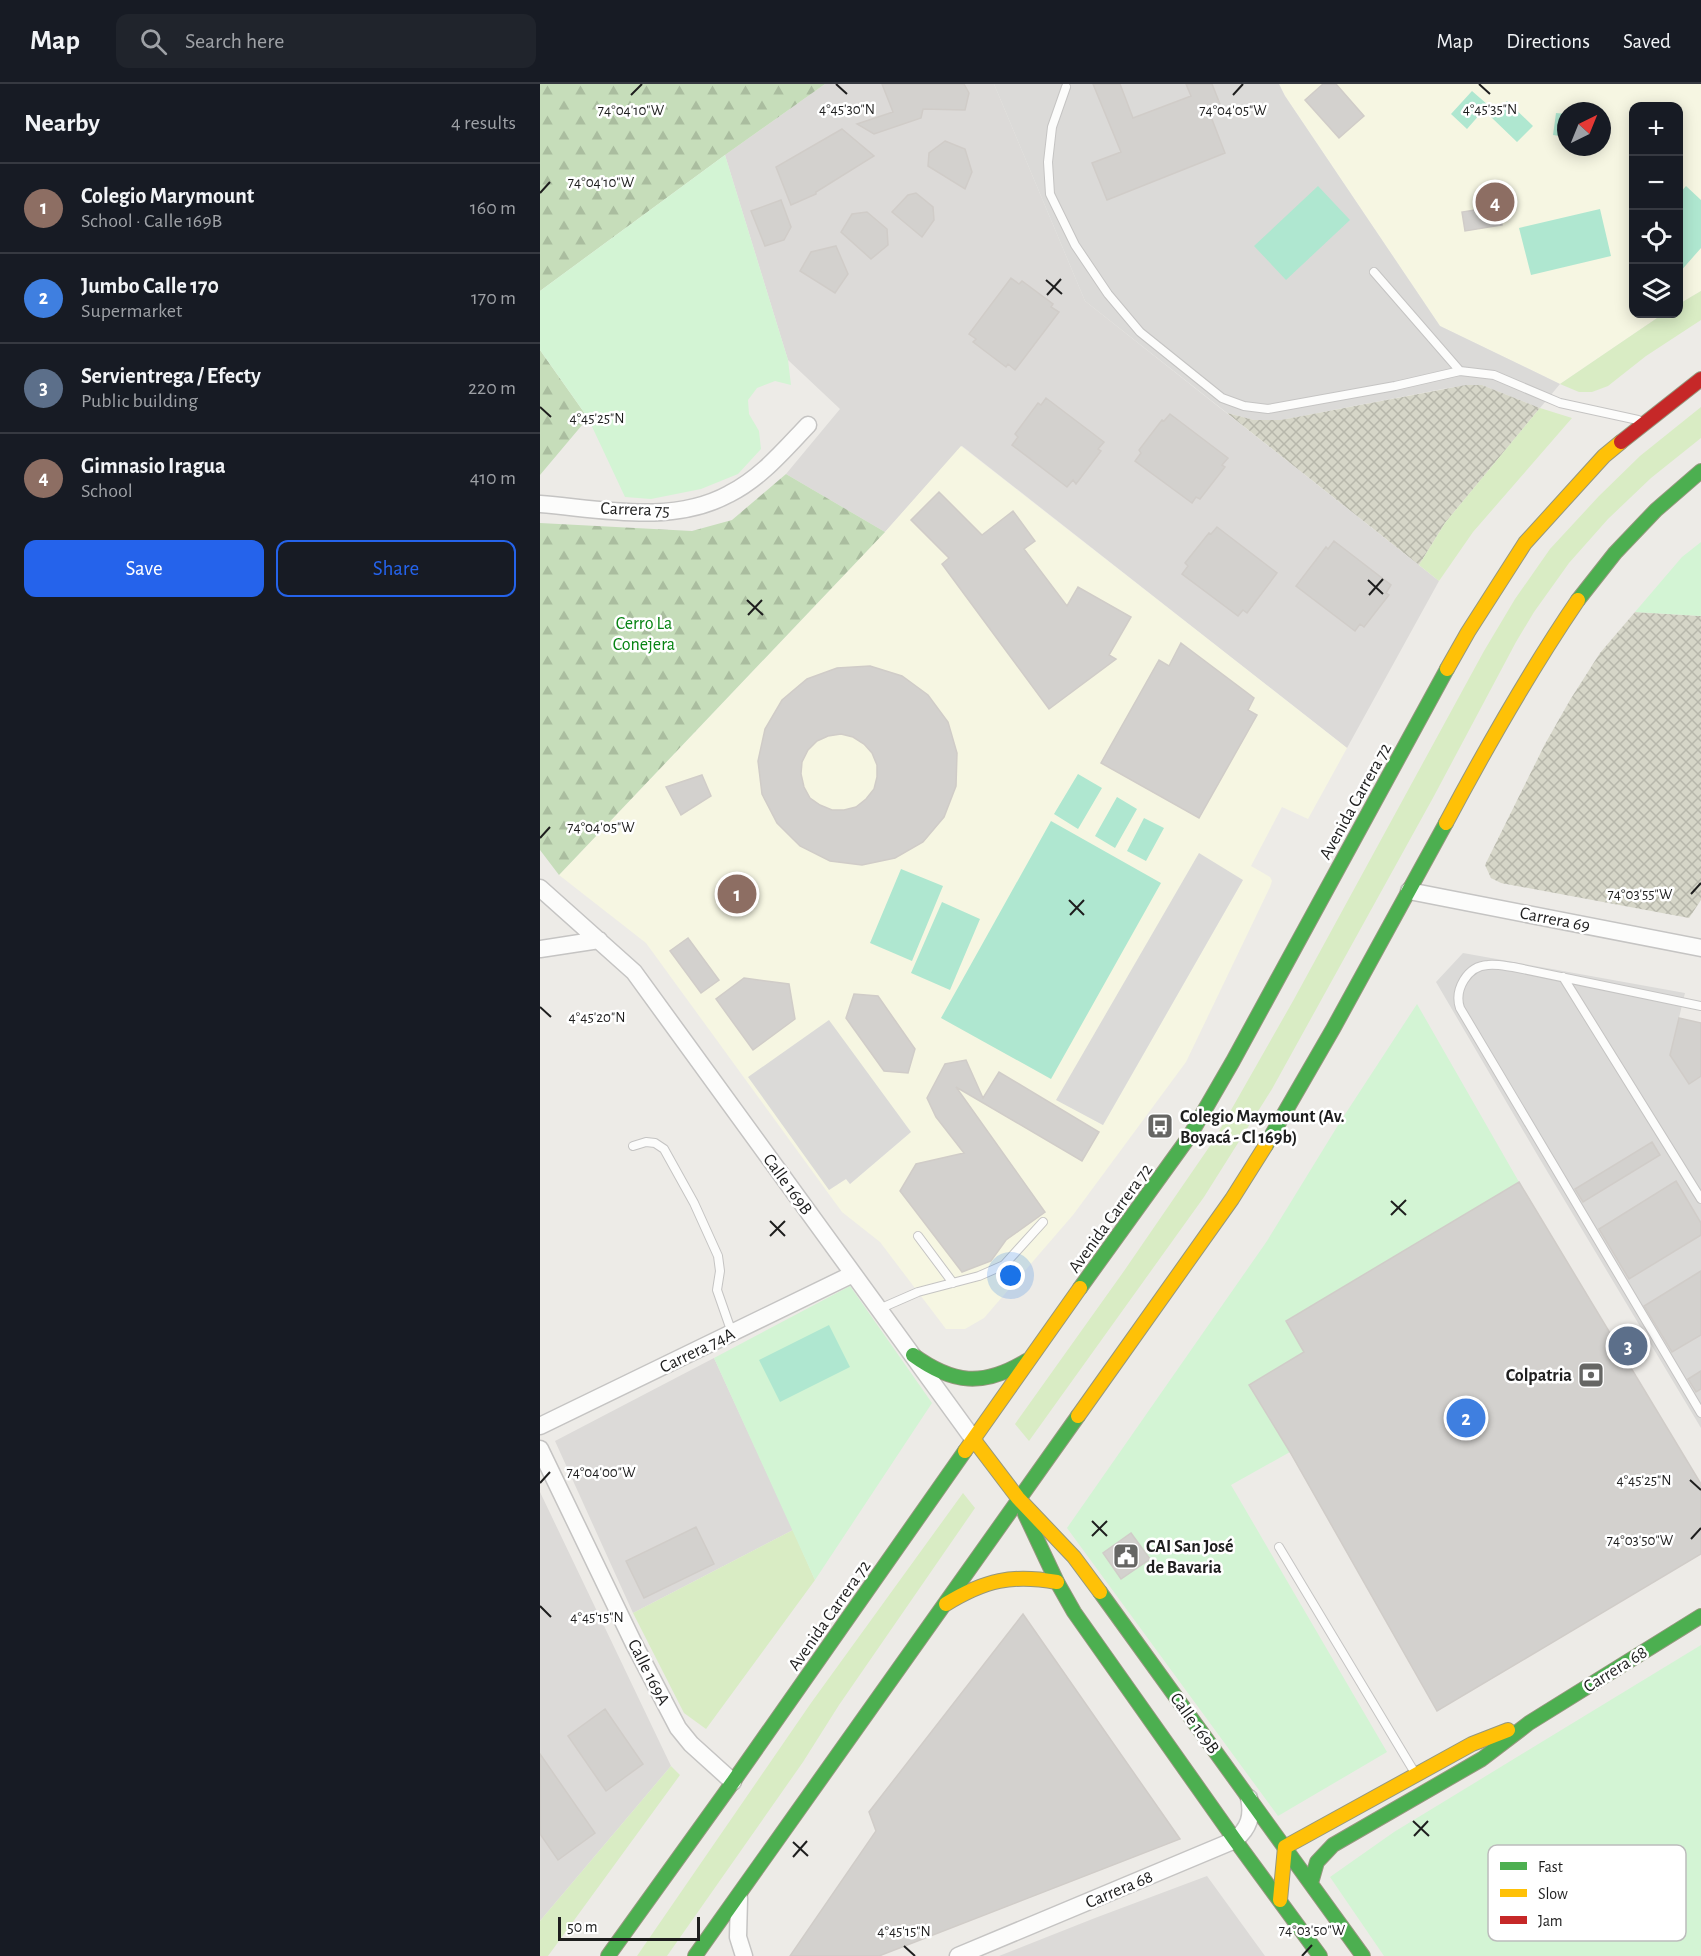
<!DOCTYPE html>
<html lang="en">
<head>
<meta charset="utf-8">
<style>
  :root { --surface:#171b24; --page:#20242c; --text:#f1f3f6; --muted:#9ea1a6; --line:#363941; --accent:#2563eb }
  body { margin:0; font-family:"Alegreya Sans",sans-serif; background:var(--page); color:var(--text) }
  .controls { position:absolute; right:18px; top:18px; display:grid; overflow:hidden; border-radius:12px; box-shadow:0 3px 15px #0003 }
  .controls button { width:54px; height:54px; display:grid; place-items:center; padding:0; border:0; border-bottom:2px solid var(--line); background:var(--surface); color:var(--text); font:30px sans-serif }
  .compass { position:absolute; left:1017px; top:18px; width:54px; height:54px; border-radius:50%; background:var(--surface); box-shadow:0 3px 15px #0003; rotate:43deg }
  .scale { position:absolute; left:18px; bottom:15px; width:142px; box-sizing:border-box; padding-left:6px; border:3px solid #1e1e1e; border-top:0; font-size:16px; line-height:21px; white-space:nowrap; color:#1e1e1e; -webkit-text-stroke:4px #fff; paint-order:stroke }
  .you { position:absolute; left:471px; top:1192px; width:21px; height:21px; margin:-15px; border:4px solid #fff; border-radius:50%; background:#1a73e8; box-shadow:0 0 0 9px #1a73e833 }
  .badge { display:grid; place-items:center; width:39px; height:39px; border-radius:50%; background:var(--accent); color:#fff; font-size:20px; font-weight:700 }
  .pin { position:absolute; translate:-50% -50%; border:3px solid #fff; box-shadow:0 2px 6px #0006 }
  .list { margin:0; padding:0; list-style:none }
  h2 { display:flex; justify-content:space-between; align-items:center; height:78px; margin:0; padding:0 24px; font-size:26px }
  h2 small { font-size:20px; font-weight:400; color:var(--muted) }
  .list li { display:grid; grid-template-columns:39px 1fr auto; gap:18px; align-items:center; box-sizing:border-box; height:90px; padding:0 24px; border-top:2px solid var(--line) }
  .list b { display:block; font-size:22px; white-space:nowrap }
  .list p { margin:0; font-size:20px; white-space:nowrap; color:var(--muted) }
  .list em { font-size:20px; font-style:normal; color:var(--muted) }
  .actions { display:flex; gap:12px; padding:18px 24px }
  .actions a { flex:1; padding:14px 0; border:2px solid var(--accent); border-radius:12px; text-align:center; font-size:21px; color:var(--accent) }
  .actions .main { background:var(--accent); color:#fff }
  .icon { flex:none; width:33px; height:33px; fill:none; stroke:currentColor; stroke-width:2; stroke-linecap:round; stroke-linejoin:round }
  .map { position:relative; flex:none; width:1161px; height:1872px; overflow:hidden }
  header { display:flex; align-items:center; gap:36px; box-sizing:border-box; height:84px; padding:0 30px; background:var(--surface); border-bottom:2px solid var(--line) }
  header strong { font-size:28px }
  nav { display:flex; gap:33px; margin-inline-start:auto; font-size:21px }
  .search { width:420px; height:54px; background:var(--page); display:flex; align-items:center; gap:15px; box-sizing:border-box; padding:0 21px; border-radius:12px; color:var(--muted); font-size:22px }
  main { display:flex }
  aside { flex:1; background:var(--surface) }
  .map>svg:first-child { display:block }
</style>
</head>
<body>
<header>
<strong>Map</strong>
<div class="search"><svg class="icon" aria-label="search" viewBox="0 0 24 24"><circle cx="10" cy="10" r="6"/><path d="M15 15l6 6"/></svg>Search here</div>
<nav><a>Map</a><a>Directions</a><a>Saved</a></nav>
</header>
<main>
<aside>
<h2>Nearby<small>4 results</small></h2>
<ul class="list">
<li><span class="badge" style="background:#8d6e63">1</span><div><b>Colegio Marymount</b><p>School · Calle 169B</p></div><em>160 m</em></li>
<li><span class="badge" style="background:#3f7fe0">2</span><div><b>Jumbo Calle 170</b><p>Supermarket</p></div><em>170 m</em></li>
<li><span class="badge" style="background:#5c6f8a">3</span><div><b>Servientrega / Efecty</b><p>Public building</p></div><em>220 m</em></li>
<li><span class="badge" style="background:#8d6e63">4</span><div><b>Gimnasio Iragua</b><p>School</p></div><em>410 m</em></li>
</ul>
<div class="actions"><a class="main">Save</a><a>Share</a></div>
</aside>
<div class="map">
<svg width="1161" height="1872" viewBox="0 0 1161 1872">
  <defs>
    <pattern id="construction-cross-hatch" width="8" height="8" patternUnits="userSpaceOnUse" patternTransform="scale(1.5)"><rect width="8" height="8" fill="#d6d6c8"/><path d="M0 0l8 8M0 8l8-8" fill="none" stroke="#b7b7ab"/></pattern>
    <pattern id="forest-firs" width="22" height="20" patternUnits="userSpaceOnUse" patternTransform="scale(1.5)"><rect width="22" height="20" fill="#c6ddba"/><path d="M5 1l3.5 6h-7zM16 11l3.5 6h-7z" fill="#aabd9f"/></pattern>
  </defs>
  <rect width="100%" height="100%" fill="#edebe7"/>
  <!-- residential -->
  <path fill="#dcdad8" d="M285 0H454L545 217 899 497 807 664 422 362 345 448 246 390 300 325 248 276 185 71Z
    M174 1274 253 1446 93 1529 15 1357Z
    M0 1408 131 1682 0 1837Z
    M667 1792 725 1872H459L555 1834Z"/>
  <!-- education -->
  <path fill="#f6f6e2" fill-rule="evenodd" d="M739 0H1161V207L1139 220 1138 22H1094V230H1123L1020 300 900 242 745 12ZM1026 27H1062V63H1026Z
    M421 362 807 664 768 735 742 723 711 782 730 793 732 797 730 803 646 978 533 1131 444 1234 425 1245H406L340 1158 302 1128 106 859 19 791 345 448ZM703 796 563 1041 517 1016ZM371 1048 310 1100 306 1095 289 1106Z"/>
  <!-- religious -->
  <path fill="#dbdad8" d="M454 0H739L745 12 900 242 1020 300 1000 324 942 301 908 304 741 336H714L687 329 545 217Z
    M659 769 703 796 563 1041 516 1016Z
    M923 869 1145 909 1130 971 1149 1000 1161 992V1344L998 1072 896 898Z
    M289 936 371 1048 310 1100 306 1095 289 1106 208 993Z"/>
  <!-- construction -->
  <path fill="url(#construction-cross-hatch)" d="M926 301H942L1000 324 905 439 879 481 687 329 714 336H741Z
    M1095 528 1161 532V816L1149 834 961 799 951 794 945 781 1005 660 1030 616 1060 569Z"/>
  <!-- grass -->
  <path fill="#d9ecc4" d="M1161 207V236L1106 272 1068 302 1052 308H1039L1020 300 1123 230H1138L1139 220Z
    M1161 323V354L1111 394 1068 435 1029 479 994 528 976 558 894 712 732 1005 664 1113 489 1357 475 1340 584 1187 674 1056 753 917 944 567 975 515 1010 465 1059 412 1100 372Z
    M1000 324 1032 334 933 448 899 497 879 481 905 439Z
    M423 1409 435 1424 299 1621 263 1678 127 1872H97L271 1619Z
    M253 1446 275 1496 166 1645 144 1629 93 1529Z
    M131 1682 140 1691 8 1872H0V1837Z"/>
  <!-- forest -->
  <path fill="url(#forest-firs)" d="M0 0H285L185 71 0 207Z
    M0 266 48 334 0 391Z
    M246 390 345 448 19 791 0 766V439L152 447 192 436Z"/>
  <!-- park -->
  <path fill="#d3f4d4" d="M185 71 248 276 251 301 235 297 217 304 208 316 209 330 219 347 221 365 198 390 161 405 111 415 85 413 48 334 0 266V207Z
    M1161 458V532L1095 528 1142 473Z
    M877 920 979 1098 746 1237 764 1268 709 1301 750 1368 691 1401 847 1668 738 1732 527 1444 727 1157 800 1038Z
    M310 1202 392 1319 275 1496 174 1274Z
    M1161 1561V1872H844L790 1793 854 1748Z"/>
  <!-- pitch -->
  <path fill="#afe7d0" d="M932 7 948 21 927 45 911 30Z
    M967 17 993 42 977 58 951 33Z
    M1016 29 1026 30V53L1013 51Z
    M778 102 810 136 746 196 714 162Z
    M1146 102 1161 116V164L1139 189V110Z
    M1060 125 1071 172 991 191 979 144Z
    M538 690 562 704 538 745 514 730Z
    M577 713 597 725 575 764 555 752Z
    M604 734 624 744 606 777 587 767Z
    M511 737 621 799 511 995 401 934Z
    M361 785 403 802 372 877 330 859Z
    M402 818 440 835 410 906 371 889Z
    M289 1241 310 1283 240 1318 219 1276Z"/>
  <!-- building -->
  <path fill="#d3d1ce" stroke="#d0ccc8" stroke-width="1.5" fill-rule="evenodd" d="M342 0H424L429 9 425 26 383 25 381 34 334 50 317 40 353 28Z
    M553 0H580L593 34 651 12 646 0H672L680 20 668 25 685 69 567 116 552 79 581 68Z
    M783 0H796L824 32 799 54 765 16Z
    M302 45 334 72 276 108V110L251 121 236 83Z
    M405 57 425 65 432 88 425 105 388 82 389 69Z
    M376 109 393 123 394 136 382 153 352 128 368 111Z
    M241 116 251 143 244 156 225 162 211 127Z
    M959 122 962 141 925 147 922 128Z
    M327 128 347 145 348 161 331 175 301 148 312 130Z
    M296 162 308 190 295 209 260 187 271 168Z
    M471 194 479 200 482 197 513 220 511 223 519 228 475 286 468 280 466 283 433 258 436 255 429 250Z
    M506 314 564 358 558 365 561 367 536 400 533 396 527 403 472 361 478 353 475 350 498 319 501 321Z
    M630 330 688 374 682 381 685 383 660 415 656 413 652 419 595 377 601 369 599 366 622 336 624 337Z
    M399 408 442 451 473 427 495 457 484 465 527 522 538 503 591 533 569 571 576 575 509 625 402 480 409 474 371 436Z
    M677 443 737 489 707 529 703 526 698 532 642 490 648 482 645 479 669 449 671 450Z
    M794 457 851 501 846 509 849 511 824 543 820 540 815 547 756 502 786 463 788 465Z
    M641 559 714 614 708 626 717 631 659 734 561 679 619 576 629 582Z
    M330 582 362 592 388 611 408 638 417 669 416 702 404 733 383 758 355 774 322 781 290 777 260 762 237 739 222 710 218 677 225 645 242 616 267 595 297 584ZM301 650 313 653 324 660 332 669 337 681V693L334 705 326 715 316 723 304 726H292L280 721 270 714 264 703 261 690 262 678 268 666 277 657 288 652Z
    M162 691 171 712 141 731 126 703Z
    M148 854 179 896 161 909 130 867Z
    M204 894 249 900 255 935 213 966 176 915Z
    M314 910 338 912 375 965 368 989 344 987 306 934Z
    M1139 934 1161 939V992L1149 1000 1130 971Z
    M426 976 443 1014 459 988 559 1048 542 1077 416 1003 505 1128 466 1156 451 1177 422 1188 360 1107 376 1080 424 1069 396 1033 387 1014 405 980Z
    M1112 1058 1120 1071 1043 1118 1035 1105Z
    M1136 1097 1161 1139V1151L1089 1195 1059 1145Z
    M979 1098 1161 1400V1470L897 1627 750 1368 709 1301 764 1268 746 1237Z
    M1161 1187V1251L1132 1268 1104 1222Z
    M1161 1287V1305L1156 1308 1148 1295Z
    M156 1443 174 1480 104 1514 86 1477Z
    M591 1449 610 1475 581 1495 563 1469Z
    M483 1530 640 1755 339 1872H250L336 1747 329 1728Z
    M65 1625 103 1680 66 1707 28 1652Z
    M0 1670 55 1749 18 1776 0 1750Z"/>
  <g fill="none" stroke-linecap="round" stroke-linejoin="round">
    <defs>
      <path id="lane" d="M526 3 512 43 508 78 510 110 535 161 568 210 600 248 682 314 704 322 728 325 855 302 920 287 954 291 1020 319 1098 336
        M834 188 920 287
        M1023 893 1161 1115
        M1161 922 973 883C965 882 956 880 948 881 927 882 914 906 920 924L1161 1329
        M93 1062 106 1058 115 1059 124 1065 154 1119 178 1172 180 1187 177 1206 192 1249
        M378 1152 413 1199
        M339 1225 378 1208 439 1192 464 1181 503 1138
        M739 1463 875 1689"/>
      <path id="street" d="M0 420C62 425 132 441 189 410 221 394 244 366 268 341
        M0 804 94 888 434 1356
        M869 807 1161 864
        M0 865 59 856
        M0 1342 313 1190
        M0 1365 94 1560 138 1644 151 1660 193 1698
        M199 1814 198 1853 204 1872
        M418 1872 695 1756C709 1744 713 1732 709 1714"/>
      <path id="fast" d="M1038 516 1075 469 1116 426 1161 387
        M726 1061 793 945 906 739
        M540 1204 649 1053 693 977 907 585
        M373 1271C413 1300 443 1303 486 1277
        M485 1430 517 1498 534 1528 695 1756 780 1872
        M560 1508 823 1872
        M771 1799 777 1778 793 1761 942 1675 989 1639 1161 1532
        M68 1872 193 1698 425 1367
        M155 1872 538 1332"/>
      <path id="slow" d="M907 585 928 548 985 459 1064 372 1081 358
        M906 739C947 662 989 588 1038 516
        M538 1332 692 1115 726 1061
        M434 1356 478 1414 534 1473 560 1508
        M425 1367 540 1204
        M406 1520C445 1496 472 1490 517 1498
        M740 1816 745 1763 932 1660 968 1646"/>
      <path id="jam" d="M1081 358 1161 295"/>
    </defs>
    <!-- lane casing -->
    <use href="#lane" stroke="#c5c4c3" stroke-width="10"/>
    <!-- street casing -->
    <use href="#street" stroke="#c5c4c3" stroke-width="19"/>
    <!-- fast casing -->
    <use href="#fast" stroke="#95977e" stroke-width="16"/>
    <!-- slow casing -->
    <use href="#slow" stroke="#95977e" stroke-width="16"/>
    <!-- jam casing -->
    <use href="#jam" stroke="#95977e" stroke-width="16"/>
    <!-- lane -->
    <use href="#lane" stroke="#fcfcfb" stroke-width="8"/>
    <!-- street -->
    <use href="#street" stroke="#fcfcfb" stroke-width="16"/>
    <!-- fast -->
    <use href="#fast" stroke="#4caf50" stroke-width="14"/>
    <!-- slow -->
    <use href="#slow" stroke="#ffc107" stroke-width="14"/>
    <!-- jam -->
    <use href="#jam" stroke="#c62828" stroke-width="14"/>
  </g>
  <!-- ticks -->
  <path fill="none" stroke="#1e1e1e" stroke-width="2" d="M296 0 307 10M939 0 950 10M91 11 102 0M693 11 703 0M0 109 10 98M506 196 522 210M507 211 521 195M0 323 11 333M828 496 843 510M829 511 843 495M207 516 223 531M208 531 222 516M0 754 10 743M1151 810 1161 799M529 816 544 831M530 831 544 816M0 923 11 933M851 1117 866 1131M851 1131 866 1116M230 1137 245 1152M230 1152 245 1137M1150 1396 1161 1406M0 1399 10 1388M552 1437 567 1452M552 1452 567 1437M1151 1455 1161 1444M0 1522 11 1533M873 1737 889 1752M874 1752 888 1737M253 1758 268 1772M253 1773 267 1757M364 1862 375 1872M762 1872 772 1861"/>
  <!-- icons -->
  <defs>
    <symbol id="bus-square" viewBox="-11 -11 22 22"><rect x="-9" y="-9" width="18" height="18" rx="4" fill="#666664" stroke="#fff"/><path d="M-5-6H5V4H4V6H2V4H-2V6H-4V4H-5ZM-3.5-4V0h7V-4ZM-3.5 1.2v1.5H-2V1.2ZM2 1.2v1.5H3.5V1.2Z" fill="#fff"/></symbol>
    <symbol id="bank-square" viewBox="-11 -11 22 22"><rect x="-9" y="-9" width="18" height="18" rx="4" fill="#666664" stroke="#fff"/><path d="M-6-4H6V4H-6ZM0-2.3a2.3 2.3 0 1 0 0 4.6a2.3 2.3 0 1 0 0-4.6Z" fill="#fff"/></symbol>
    <symbol id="civic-square" viewBox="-11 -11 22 22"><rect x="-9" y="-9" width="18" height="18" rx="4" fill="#666664" stroke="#fff"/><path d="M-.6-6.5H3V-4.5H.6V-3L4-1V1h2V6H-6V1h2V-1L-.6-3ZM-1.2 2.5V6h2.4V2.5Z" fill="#fff"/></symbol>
  </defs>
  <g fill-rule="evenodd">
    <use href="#bus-square" x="605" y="1027" width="30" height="30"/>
    <use href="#bank-square" x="1036" y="1276" width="30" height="30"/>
    <use href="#civic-square" x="571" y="1457" width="30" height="30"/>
  </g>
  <g text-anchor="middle" stroke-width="5" stroke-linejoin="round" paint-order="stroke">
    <!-- street labels -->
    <g font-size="18" fill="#1e1e1e" stroke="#fff">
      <text transform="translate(95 425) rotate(2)" y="6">Carrera 75</text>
      <text transform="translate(815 717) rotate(-61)" y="6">Avenida Carrera 72</text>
      <text transform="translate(1015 835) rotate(11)" y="6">Carrera 69</text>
      <text transform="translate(248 1100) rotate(54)" y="6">Calle 169B</text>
      <text transform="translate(570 1134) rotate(-54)" y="6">Avenida Carrera 72</text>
      <text transform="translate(157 1266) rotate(-26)" y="6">Carrera 74A</text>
      <text transform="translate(289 1531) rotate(-55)" y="6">Avenida Carrera 72</text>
      <text transform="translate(1075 1585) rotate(-32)" y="6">Carrera 68</text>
      <text transform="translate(109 1588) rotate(63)" y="6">Calle 169A</text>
      <text transform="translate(655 1639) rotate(54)" y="6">Calle 169B</text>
      <text transform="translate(579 1805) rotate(-23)" y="6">Carrera 68</text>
    </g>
    <!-- park labels -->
    <g font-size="18" fill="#068312" stroke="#fff">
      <text x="104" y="545">Cerro La<tspan x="104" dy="21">Conejera</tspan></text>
    </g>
    <!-- poi labels -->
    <g font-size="18" font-weight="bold" fill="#1e1e1e" stroke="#fff" text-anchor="start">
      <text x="640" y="1038">Colegio Maymount (Av.<tspan x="640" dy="21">Boyacá - Cl 169b)</tspan></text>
      <text x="1032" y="1297" text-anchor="end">Colpatria</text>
      <text x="606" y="1468">CAI San José<tspan x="606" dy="21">de Bavaria</tspan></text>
    </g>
  </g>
  <!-- legend -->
  <rect x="948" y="1761" width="198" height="96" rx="9" fill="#fff" stroke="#bcbcbc" stroke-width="1.5"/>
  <rect x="960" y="1778" width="27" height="8" fill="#4caf50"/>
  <rect x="960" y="1805" width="27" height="8" fill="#ffc107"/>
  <rect x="960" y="1832" width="27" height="8" fill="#c62828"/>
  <g font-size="16" fill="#1e1e1e">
    <text x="998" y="1788">Fast</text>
    <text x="998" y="1815">Slow</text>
    <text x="998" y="1842">Jam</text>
  </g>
  <g font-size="15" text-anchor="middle" fill="#1e1e1e" stroke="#fff" stroke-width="5" stroke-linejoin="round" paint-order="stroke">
    <text x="307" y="30">4°45'30"N</text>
    <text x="950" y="30">4°45'35"N</text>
    <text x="693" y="31">74°04'05"W</text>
    <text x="91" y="31">74°04'10"W</text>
    <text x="61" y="103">74°04'10"W</text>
    <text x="57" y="339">4°45'25"N</text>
    <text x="61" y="748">74°04'05"W</text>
    <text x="1100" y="815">74°03'55"W</text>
    <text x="57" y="938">4°45'20"N</text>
    <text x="61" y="1393">74°04'00"W</text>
    <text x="1104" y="1401">4°45'25"N</text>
    <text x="1100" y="1461">74°03'50"W</text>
    <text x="57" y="1538">4°45'15"N</text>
    <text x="772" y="1851">74°03'50"W</text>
    <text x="364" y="1852">4°45'15"N</text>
  </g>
</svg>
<div class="controls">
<button>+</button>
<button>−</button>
<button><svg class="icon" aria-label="locate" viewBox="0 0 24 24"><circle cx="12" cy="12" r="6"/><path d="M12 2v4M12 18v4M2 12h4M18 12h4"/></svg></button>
<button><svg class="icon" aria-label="layers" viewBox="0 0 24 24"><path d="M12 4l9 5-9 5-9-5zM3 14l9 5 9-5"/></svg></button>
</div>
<svg class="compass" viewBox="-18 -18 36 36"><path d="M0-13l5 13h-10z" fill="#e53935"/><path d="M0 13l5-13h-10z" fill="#9ea1a6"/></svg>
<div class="scale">50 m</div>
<div class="you"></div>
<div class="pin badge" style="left:197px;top:810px;background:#8d6e63">1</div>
<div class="pin badge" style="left:926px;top:1334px;background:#3f7fe0">2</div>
<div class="pin badge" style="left:1088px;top:1262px;background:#5c6f8a">3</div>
<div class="pin badge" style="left:955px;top:118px;background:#8d6e63">4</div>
</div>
</main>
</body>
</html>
